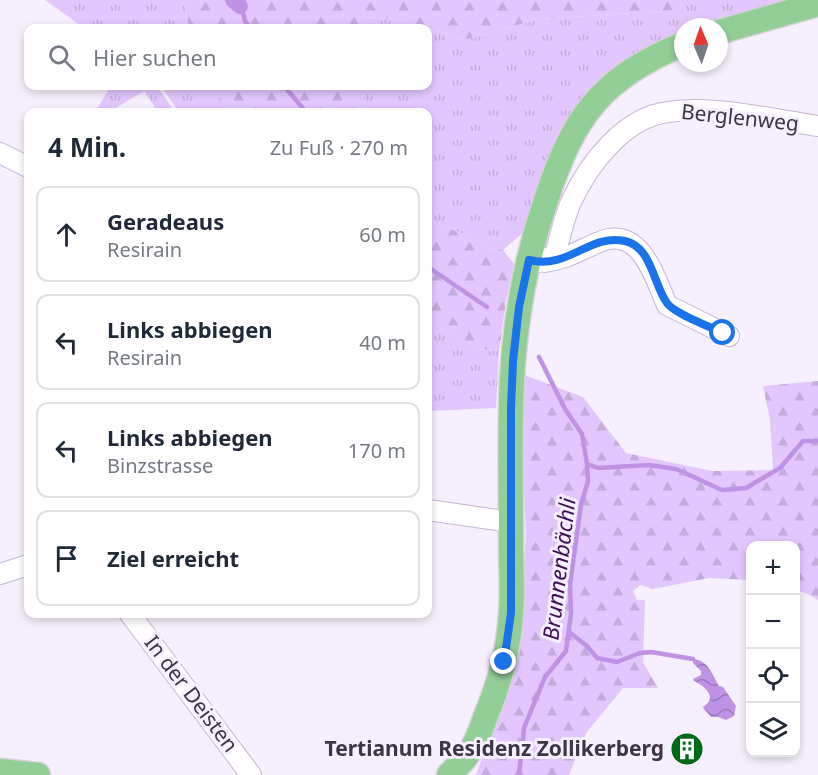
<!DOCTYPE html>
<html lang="de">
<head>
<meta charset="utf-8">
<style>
  :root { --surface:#fff; --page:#f2f2f3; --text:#1f2937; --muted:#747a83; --line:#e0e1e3 }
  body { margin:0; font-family:"Noto Sans",sans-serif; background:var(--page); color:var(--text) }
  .controls { position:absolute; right:18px; bottom:18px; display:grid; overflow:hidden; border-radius:12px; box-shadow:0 3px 9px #0003 }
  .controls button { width:54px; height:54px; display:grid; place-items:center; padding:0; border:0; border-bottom:2px solid var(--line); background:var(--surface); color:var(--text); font:30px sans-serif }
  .compass { position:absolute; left:674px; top:18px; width:54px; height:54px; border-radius:50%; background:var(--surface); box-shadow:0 3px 9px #0003; rotate:358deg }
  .stop { position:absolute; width:18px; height:18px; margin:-14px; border:4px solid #1a73e8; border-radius:50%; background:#fff }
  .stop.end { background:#1a73e8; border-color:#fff; box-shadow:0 2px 6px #0008 }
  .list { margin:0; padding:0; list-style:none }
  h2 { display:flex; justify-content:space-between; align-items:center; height:78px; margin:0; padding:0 24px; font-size:26px }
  h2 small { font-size:20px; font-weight:400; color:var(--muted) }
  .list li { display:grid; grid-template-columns:39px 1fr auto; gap:18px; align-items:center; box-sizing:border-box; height:96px; margin:0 12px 12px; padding:0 12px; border:2px solid var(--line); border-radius:12px }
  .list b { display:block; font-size:22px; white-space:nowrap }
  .list p { margin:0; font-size:20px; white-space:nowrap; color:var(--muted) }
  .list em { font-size:20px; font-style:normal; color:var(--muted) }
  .icon { flex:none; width:33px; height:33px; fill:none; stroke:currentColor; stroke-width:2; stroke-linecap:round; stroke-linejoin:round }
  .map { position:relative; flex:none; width:818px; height:775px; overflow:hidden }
  .search { position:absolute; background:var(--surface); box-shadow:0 3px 9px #0003; left:24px; top:24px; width:408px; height:66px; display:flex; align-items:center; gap:15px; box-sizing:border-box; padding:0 21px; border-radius:12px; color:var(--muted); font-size:22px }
  .panel { position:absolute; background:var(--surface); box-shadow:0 3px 9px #0003; left:24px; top:108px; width:408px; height:510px; border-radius:12px }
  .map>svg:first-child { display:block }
</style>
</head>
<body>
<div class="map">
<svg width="818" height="775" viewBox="0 0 818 775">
  <defs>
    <pattern id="grass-tufts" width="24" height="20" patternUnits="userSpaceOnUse" patternTransform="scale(1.5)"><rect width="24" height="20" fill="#e3c6fe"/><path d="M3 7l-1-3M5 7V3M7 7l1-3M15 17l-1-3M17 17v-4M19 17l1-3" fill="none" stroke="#c4abdb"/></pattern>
    <pattern id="forest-firs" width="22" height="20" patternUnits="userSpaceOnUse" patternTransform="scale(1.5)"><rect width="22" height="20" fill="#e3c6fe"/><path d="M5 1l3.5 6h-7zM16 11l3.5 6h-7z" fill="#c4abdb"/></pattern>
    <pattern id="water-waves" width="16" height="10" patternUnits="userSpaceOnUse" patternTransform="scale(1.5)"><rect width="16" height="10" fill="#bf92e5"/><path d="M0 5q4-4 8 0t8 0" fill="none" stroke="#9c78bb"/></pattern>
  </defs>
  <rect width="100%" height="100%" fill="#f6effd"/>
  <!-- grass -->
  <path fill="url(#grass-tufts)" d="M45 0H184L189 28H84Z
    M686 0H806L711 27H683V35L586 96 565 124 548 159 525 231 503 250 490 248 467 236 428 219V112H366L362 86H428V28H362V17L394 19 433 29 464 40 539 19 678 10Z
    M111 86H144L148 90 157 86 175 112H158L144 91 109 112H95Z
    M161 86H210L231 112H179Z
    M428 322 481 349 499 351 496 408 428 411Z"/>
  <!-- forest -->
  <path fill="url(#forest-firs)" d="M184 0H686L678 10 539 19 464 40 433 29 394 19 363 17 362 28H189Z
    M210 86H362L366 112H231Z
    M428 219 467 236 490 248 503 250 514 264 506 301 499 351 481 349 428 322Z
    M522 374 583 397 626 453 712 471 773 470 770 420 763 386 818 381V600L810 595 796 590V546H750V580L709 578 653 589 641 585 633 591 637 600H645L643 662 658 688H623L586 733 569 775H476L500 707 521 621 526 534 521 421Z"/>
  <!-- water -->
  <path fill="url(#water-waves)" d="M693 659C708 660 712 674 719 686L723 687 736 706 734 716 726 720 718 717H711L704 709 703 707C718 698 706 687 694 681L693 679 701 675V671L693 663Z"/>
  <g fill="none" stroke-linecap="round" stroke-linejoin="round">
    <!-- stream -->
    <path stroke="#bf92e5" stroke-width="4.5" d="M240 0 245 21 250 28
      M284 86 306 112
      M428 267 487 307
      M539 357 565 409 582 434 587 464 598 468 649 465 676 469 722 490 746 488 780 468 803 441H818
      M569 632 587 646 597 658 617 662 640 653 651 652 693 659
      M519 775 524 728 545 677 566 651 571 614 570 584 581 505 588 481 587 464"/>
    <!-- canal -->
    <path stroke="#bf92e5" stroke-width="16" d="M233 0 240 6"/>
    <defs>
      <path id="minor" d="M0 153 28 167
        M529 260 539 262 555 255C560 237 564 218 571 202 588 165 624 117 668 112 717 105 769 119 818 126
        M545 262C569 258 576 252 597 243 640 223 654 276 667 305L729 336
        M428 510 511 522
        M0 574 28 565
        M130 614 251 775"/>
      <path id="major" d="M719 32 818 4
        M0 771 38 775
        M449 775C456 767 465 760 470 751 477 742 481 729 485 718 499 685 509 649 511 613 513 591 511 568 511 545 511 500 510 454 511 409 512 338 523 267 546 200 573 117 601 78 683 44"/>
    </defs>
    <!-- minor casing -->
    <use href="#minor" stroke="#c6b5d6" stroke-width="22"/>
    <!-- major casing -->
    <use href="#major" stroke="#d4d3d6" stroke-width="27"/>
    <!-- minor -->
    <use href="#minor" stroke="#fff" stroke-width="20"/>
    <!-- major -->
    <use href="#major" stroke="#93ce97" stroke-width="24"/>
  </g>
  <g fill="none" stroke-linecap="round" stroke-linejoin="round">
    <!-- route -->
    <path stroke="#1a73e8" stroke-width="8" d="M504 662 511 613V408L513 361 519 307 529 260C569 270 589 233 625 241 652 247 653 284 667 303 673 313 711 327 723 333"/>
  </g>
  <!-- icons -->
  <defs>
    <symbol id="building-disc" viewBox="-11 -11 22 22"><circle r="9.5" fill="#006916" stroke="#f6effd"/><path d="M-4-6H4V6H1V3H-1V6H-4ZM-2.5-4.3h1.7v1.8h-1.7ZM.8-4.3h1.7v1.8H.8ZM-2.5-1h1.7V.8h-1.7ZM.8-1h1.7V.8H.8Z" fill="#fff"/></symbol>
  </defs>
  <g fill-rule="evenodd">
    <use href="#building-disc" x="668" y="730" width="38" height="38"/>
  </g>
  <g text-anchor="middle" stroke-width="6" stroke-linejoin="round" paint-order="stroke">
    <!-- street labels -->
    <g font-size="21" fill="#3c3543" stroke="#f6effd">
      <text transform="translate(740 118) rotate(6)" y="7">Berglenweg</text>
      <text transform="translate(191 694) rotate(53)" y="7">In der Deisten</text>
    </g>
    <!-- poi labels -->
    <g font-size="21" font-weight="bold" fill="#3c3543" stroke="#f6effd" text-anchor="end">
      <text x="664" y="756">Tertianum Residenz Zollikerberg</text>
    </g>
    <!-- water labels -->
    <g font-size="22" font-style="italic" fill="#3d0f59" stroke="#f6effd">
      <text transform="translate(559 569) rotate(-83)" y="8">Brunnenbächli</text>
    </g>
  </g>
</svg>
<div class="controls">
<button>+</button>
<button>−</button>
<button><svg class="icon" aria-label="locate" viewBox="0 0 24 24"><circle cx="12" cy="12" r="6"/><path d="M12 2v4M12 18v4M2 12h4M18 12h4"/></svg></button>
<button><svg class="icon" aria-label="layers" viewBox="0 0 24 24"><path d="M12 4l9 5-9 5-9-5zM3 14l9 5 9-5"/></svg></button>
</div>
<svg class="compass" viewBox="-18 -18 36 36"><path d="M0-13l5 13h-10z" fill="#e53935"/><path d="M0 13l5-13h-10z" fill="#747a83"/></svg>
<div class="stop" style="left:723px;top:333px"></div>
<div class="stop end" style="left:504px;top:662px"></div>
<div class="search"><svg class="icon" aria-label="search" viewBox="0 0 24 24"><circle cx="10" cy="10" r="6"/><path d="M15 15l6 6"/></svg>Hier suchen</div>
<section class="panel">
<h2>4 Min.<small>Zu Fuß · 270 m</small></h2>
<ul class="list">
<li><svg class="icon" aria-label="ahead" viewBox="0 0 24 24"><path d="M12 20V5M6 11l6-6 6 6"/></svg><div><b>Geradeaus</b><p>Resirain</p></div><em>60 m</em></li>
<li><svg class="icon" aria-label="left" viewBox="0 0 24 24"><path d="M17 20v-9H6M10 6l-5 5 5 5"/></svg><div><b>Links abbiegen</b><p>Resirain</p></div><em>40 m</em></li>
<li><svg class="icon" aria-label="left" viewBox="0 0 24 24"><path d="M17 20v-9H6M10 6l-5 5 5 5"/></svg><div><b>Links abbiegen</b><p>Binzstrasse</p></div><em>170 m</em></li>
<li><svg class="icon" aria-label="arrive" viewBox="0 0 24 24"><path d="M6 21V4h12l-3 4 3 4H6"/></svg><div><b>Ziel erreicht</b></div></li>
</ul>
</section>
</div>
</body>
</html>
